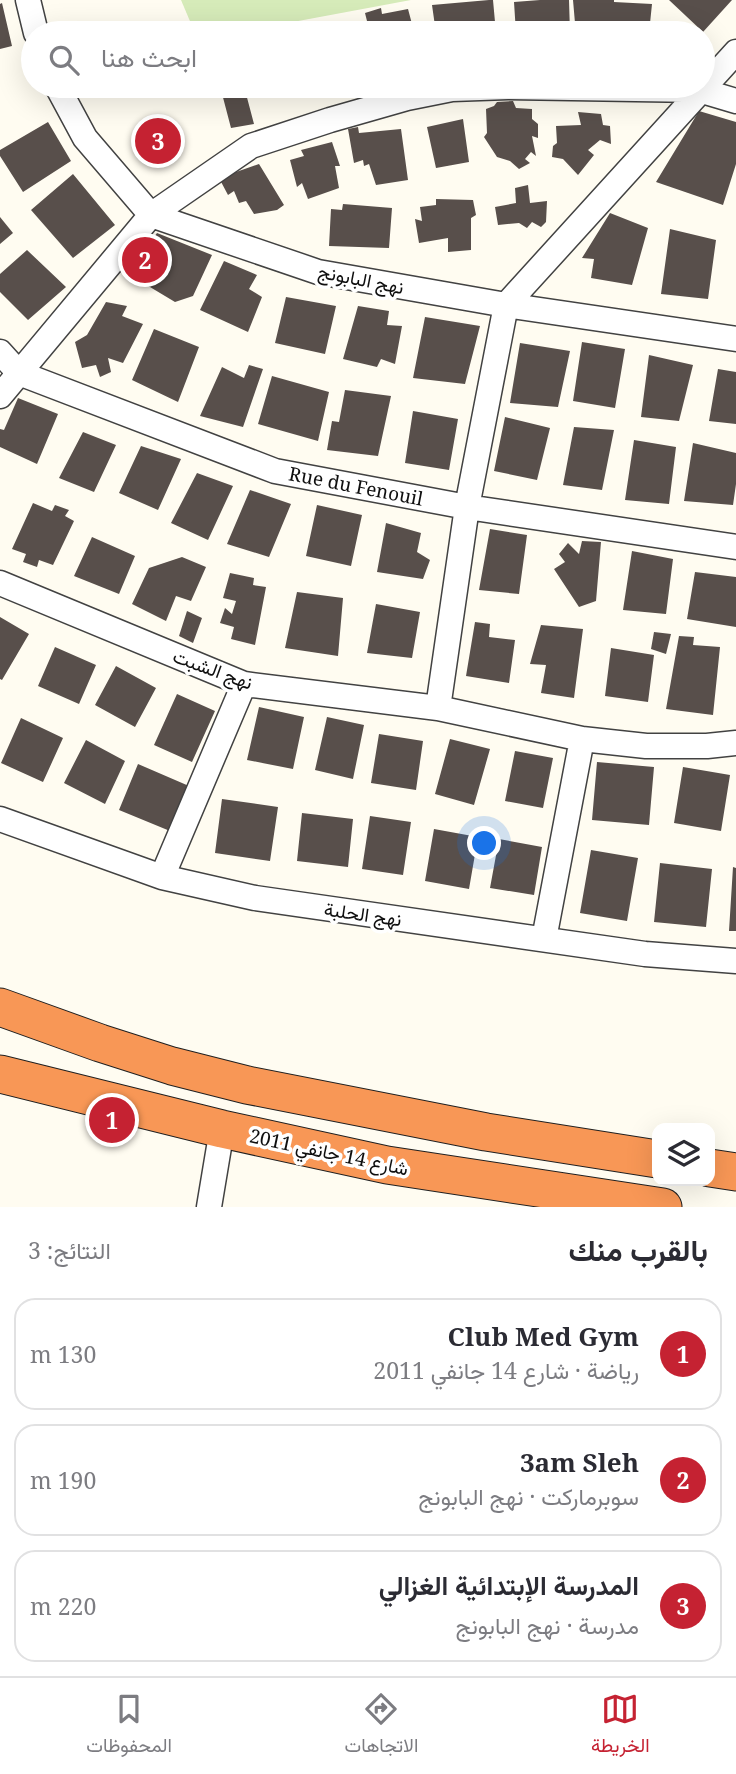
<!DOCTYPE html>
<html lang="ar">
<head>
<meta charset="utf-8">
<style>
  :root { --surface:#fff; --page:#f2f2f3; --text:#2b2b33; --muted:#7c7c81; --line:#e1e1e2; --accent:#c52232 }
  body { margin:0; font-family:"Noto Serif",Vazirmatn,serif; background:var(--page); color:var(--text); direction:rtl }
  .controls { position:absolute; right:21px; bottom:21px; display:grid; overflow:hidden; border-radius:14px; box-shadow:0 7px 28px #0002 }
  .controls button { width:63px; height:63px; display:grid; place-items:center; padding:0; border:0; border-bottom:2px solid var(--line); background:var(--surface); color:var(--text); font:35px sans-serif }
  .you { position:absolute; left:485px; top:844px; width:24px; height:24px; margin:-18px; border:5px solid #fff; border-radius:50%; background:#1a73e8; box-shadow:0 0 0 10px #1a73e833 }
  .badge { display:grid; place-items:center; width:46px; height:46px; border-radius:50%; background:var(--accent); color:#fff; font-size:23px; font-weight:700 }
  .pin { position:absolute; translate:-50% -50%; border:4px solid #fff; box-shadow:0 2px 7px #0006 }
  .list { margin:0; padding:0; list-style:none }
  h2 { display:flex; justify-content:space-between; align-items:center; height:91px; margin:0; padding:0 28px; font-size:30px }
  h2 small { font-size:23px; font-weight:400; color:var(--muted) }
  .list li { display:grid; grid-template-columns:46px 1fr auto; gap:21px; align-items:center; box-sizing:border-box; height:112px; margin:0 14px 14px; padding:0 14px; border:2px solid var(--line); border-radius:21px }
  .list b { display:block; font-size:26px; white-space:nowrap }
  .list p { margin:0; font-size:23px; white-space:nowrap; color:var(--muted) }
  .list em { font-size:23px; font-style:normal; color:var(--muted) }
  .icon { flex:none; width:38px; height:38px; fill:none; stroke:currentColor; stroke-width:2; stroke-linecap:round; stroke-linejoin:round }
  .map { position:relative; flex:none; width:736px; height:1207px; overflow:hidden; direction:ltr }
  .search { position:absolute; background:var(--surface); box-shadow:0 7px 28px #0002; left:21px; right:21px; top:21px; height:77px; display:flex; align-items:center; gap:18px; box-sizing:border-box; padding:0 24px; border-radius:38px; color:var(--muted); font-size:26px }
  .sheet { height:469px; background:var(--surface) }
  nav { display:flex; justify-content:space-around; align-items:center; box-sizing:border-box; height:98px; border-top:2px solid var(--line); background:var(--surface); font-size:19px; color:var(--muted) }
  nav a { display:grid; justify-items:center; gap:4px }
  nav .on { color:var(--accent) }
  .map>svg:first-child { display:block }
</style>
</head>
<body>
<div class="map">
<svg width="736" height="1207" viewBox="0 0 736 1207">
  <rect width="100%" height="100%" fill="#fffcf1"/>
  <!-- green -->
  <path fill="#d6ebb9" d="M181 0H411L234 33H195Z"/>
  <!-- building -->
  <path fill="#584f4b" d="M489 0H493L496 33H436L432 5Z
    M540 0H569L570 33H516L514 2Z
    M573 0H614V2L652 4 649 33H593V24L575 23Z
    M669 0H732L703 32Z
    M2 3 12 46 0 49V4Z
    M381 8 382 14 408 9 412 24 424 22 426 33H370L365 13Z
    M220 86H258L245 90 254 124 231 128Z
    M513 101 516 108 532 109V119L538 124V138L532 136 536 156 531 152 525 159 530 163 519 169 510 161 497 157 484 137 487 133 486 109 494 106 497 102Z
    M699 111 736 122V164L723 205 656 182Z
    M578 112 601 114 603 125 610 126 611 144 600 140 588 150 594 155 578 175 563 159 552 157 553 146 557 143 556 126 581 125Z
    M463 119 469 162 436 168 427 127Z
    M48 122 71 161 23 192 0 156V150Z
    M358 127 359 133 401 129 408 180 376 185 369 164 364 166 363 160 354 163 348 129Z
    M332 142 340 166H335L339 188 308 199 302 183 297 187 290 160 304 156 301 150Z
    M259 164 284 205 277 210 254 214 246 201 239 203 234 191 228 195 219 178Z
    M73 174 115 225 73 258 31 210Z
    M528 185 530 203 547 201 546 222 541 227 532 222 527 228 519 223 498 225 495 207 516 203 515 188Z
    M436 199 473 200 476 215 471 218V250L448 252V238L419 243 415 219 422 221 420 207 436 205Z
    M343 204 392 208 389 248 329 246 331 209 342 210Z
    M610 213 648 228 632 285 591 278 594 259 582 258Z
    M0 217 13 233 0 244Z
    M670 229 716 240 708 299 661 294Z
    M157 233 212 255 193 296 175 302 145 284 134 264Z
    M27 250 66 287 28 320 0 292V274Z
    M224 261 257 275 249 289 262 297 248 332 200 310Z
    M286 297 336 306 325 354 275 343Z
    M106 302 127 306 122 316 143 324 123 363 108 358 111 372 100 377 96 365 82 368 75 342 87 335Z
    M358 306 389 311 387 325 402 326 395 364 381 359 377 367 343 359Z
    M425 317 480 326 465 384 413 378Z
    M154 329 199 347 178 402 132 380Z
    M582 342 625 349 615 408 573 401Z
    M520 343 570 351 558 407 510 403Z
    M649 355 693 365 679 421 641 417Z
    M249 365 263 369 243 427 200 416 222 367 244 378Z
    M718 369 736 372V424L709 421Z
    M272 376 329 392 318 441 258 424Z
    M345 390 391 396 378 456 327 450 332 421 339 422Z
    M18 398 58 414 37 464 0 447V429L4 430Z
    M413 411 458 419 449 470 405 463Z
    M505 417 550 428 537 480 494 471Z
    M574 427 614 430 602 490 563 485Z
    M83 432 116 445 94 492 59 478Z
    M634 440 676 447 669 504 625 500Z
    M693 443 736 453V484L733 505 684 501Z
    M141 446 181 459 158 510 119 493Z
    M197 473 233 486 208 540 171 523Z
    M250 490 291 504 269 557 227 544Z
    M33 503 52 511 55 505 69 510 65 516 74 521 53 565 39 560 37 567 23 562 26 554 12 549Z
    M317 505 362 515 351 566 306 556Z
    M386 523 421 533 417 552 430 560 423 579 377 572Z
    M490 529 527 535 519 594 479 590Z
    M92 537 135 556 119 594 74 576Z
    M582 541 601 542 596 601 579 607 554 569 565 562 559 554 568 543 579 554Z
    M632 551 673 559 666 614 623 610Z
    M182 557 206 567 191 601 176 596 166 621 132 604 149 568Z
    M695 572 736 577V627L687 619Z
    M230 573 254 578 253 585 266 587 255 645 231 639 234 627 220 623 225 608 232 614 236 601 223 598Z
    M297 592 343 598 338 656 285 648Z
    M376 604 420 612 412 658 367 653Z
    M187 611 202 618 193 643 179 636Z
    M0 617 29 634 2 680 0 679Z
    M475 622 490 624 489 637 515 640 509 683 466 676Z
    M541 625 583 629 574 698 541 693 546 665 530 664Z
    M654 632 671 634 666 654 651 649Z
    M679 636 694 637 693 645 720 647 713 715 666 709Z
    M55 647 96 665 79 704 38 686Z
    M611 648 654 655 648 702 605 696Z
    M116 666 156 688 135 727 95 705Z
    M177 694 215 711 192 762 154 745Z
    M259 707 304 717 293 769 247 760Z
    M327 717 364 725 353 779 315 770Z
    M21 718 63 738 43 782 1 763Z
    M379 734 423 741 416 790 371 783Z
    M450 739 490 749 474 805 435 794Z
    M86 740 125 761 105 804 64 783Z
    M515 751 553 758 543 808 505 801Z
    M597 762 654 767 649 825 592 820Z
    M138 764 189 786 170 831 119 810Z
    M683 767 730 775 721 831 674 823Z
    M222 799 278 807 270 861 215 853Z
    M302 813 353 819 348 867 297 861Z
    M370 816 411 822 403 875 362 869Z
    M434 829 478 837 469 889 425 881Z
    M499 839 542 847 534 895 490 888Z
    M591 850 638 858 627 921 580 913Z
    M660 863 712 869 706 927 654 922Z
    M733 867 736 868V931H729Z"/>
  <g fill="none" stroke-linecap="round" stroke-linejoin="round">
    <defs>
      <path id="minor" d="M28 0 36 33
        M57 86 85 138 151 215 318 272 506 305 736 339
        M0 352 19 373 275 471 467 507 736 547
        M0 396 151 215 251 146 330 120 407 98 452 89 508 87 699 90 736 101
        M0 583 244 684 438 708 582 739 646 746H707L736 743
        M438 708 467 507 506 305 736 52
        M0 819 162 877 255 898 645 954 736 961
        M162 877 244 684
        M544 939 582 739
        M209 1207 222 1129"/>
      <path id="highway" d="M0 1007 100 1043 172 1066 247 1085 486 1132 657 1159
        M0 1074 222 1129 387 1165 663 1207
        M710 1168 736 1172"/>
    </defs>
    <!-- minor casing -->
    <use href="#minor" stroke="#424242" stroke-width="27"/>
    <!-- highway casing -->
    <use href="#highway" stroke="#202020" stroke-width="39"/>
    <!-- minor -->
    <use href="#minor" stroke="#fff" stroke-width="24"/>
    <!-- highway -->
    <use href="#highway" stroke="#f89756" stroke-width="37"/>
  </g>
  <g text-anchor="middle" stroke-width="7" stroke-linejoin="round" paint-order="stroke">
    <!-- street labels -->
    <g font-size="19" fill="#0f0f0f" stroke="#fff">
      <text transform="translate(361 279) rotate(11)" y="7">نهج البابونج</text>
      <text transform="translate(356 486) rotate(11)" y="7">Rue du Fenouil</text>
      <text transform="translate(213 669) rotate(20)" y="7">نهج الشبت</text>
      <text transform="translate(363 914) rotate(8)" y="7">نهج الحلبة</text>
      <text transform="translate(329 1152) rotate(12)" y="7">شارع 14 جانفي 2011</text>
    </g>
  </g>
</svg>
<div class="controls">
<button><svg class="icon" aria-label="layers" viewBox="0 0 24 24"><path d="M12 4l9 5-9 5-9-5zM3 14l9 5 9-5"/></svg></button>
</div>
<div class="you"></div>
<div class="pin badge" style="left:112px;top:1120px">1</div>
<div class="pin badge" style="left:145px;top:260px">2</div>
<div class="pin badge" style="left:158px;top:141px">3</div>
<div class="search"><svg class="icon" aria-label="search" viewBox="0 0 24 24"><circle cx="10" cy="10" r="6"/><path d="M15 15l6 6"/></svg>ابحث هنا</div>
</div>
<section class="sheet">
<h2>بالقرب منك<small>النتائج: 3</small></h2>
<ul class="list">
<li><span class="badge">1</span><div><b>Club Med Gym</b><p>رياضة · شارع 14 جانفي 2011</p></div><em>130 m</em></li>
<li><span class="badge">2</span><div><b>3am Sleh</b><p>سوبرماركت · نهج البابونج</p></div><em>190 m</em></li>
<li><span class="badge">3</span><div><b>المدرسة الإبتدائية الغزالي</b><p>مدرسة · نهج البابونج</p></div><em>220 m</em></li>
</ul>
</section>
<nav>
<a class="on"><svg class="icon" aria-label="map" viewBox="0 0 24 24"><path d="M3 6l6-2 6 2 6-2v14l-6 2-6-2-6 2zM9 4v14M15 6v14"/></svg>الخريطة</a>
<a><svg class="icon" aria-label="directions" viewBox="0 0 24 24"><path d="M12 3l9 9-9 9-9-9zM9 14v-3h6M13 9l2 2-2 2"/></svg>الاتجاهات</a>
<a><svg class="icon" aria-label="saved" viewBox="0 0 24 24"><path d="M7 4h10v16l-5-4-5 4z"/></svg>المحفوظات</a>
</nav>
</body>
</html>
